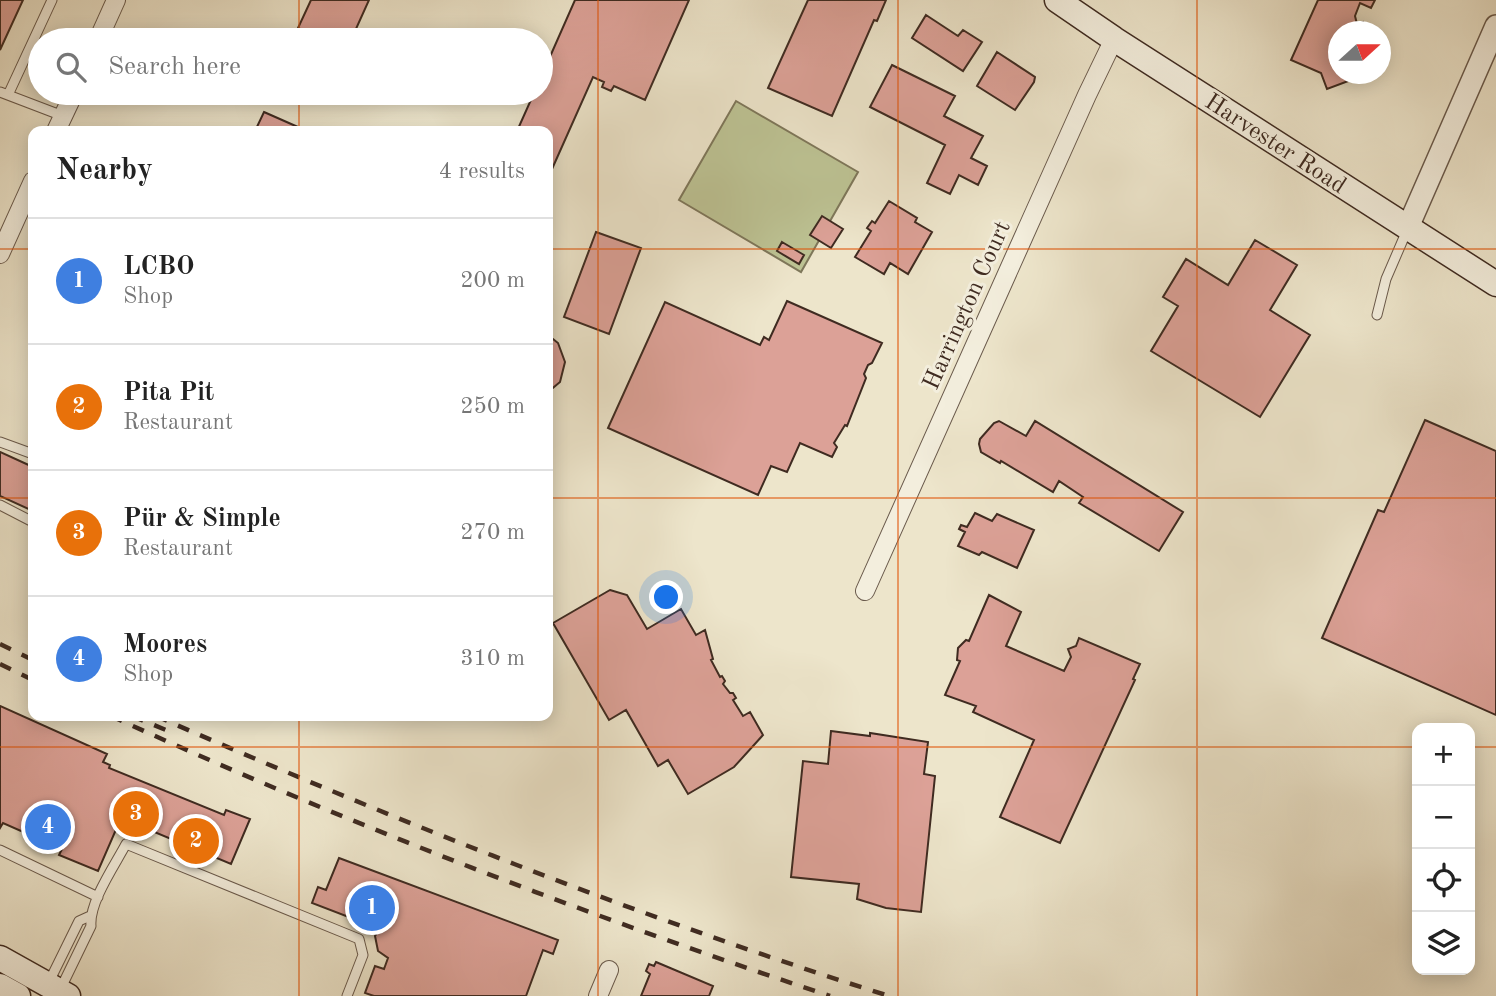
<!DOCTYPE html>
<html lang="en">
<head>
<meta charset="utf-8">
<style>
  :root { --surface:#fff; --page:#f6f6f6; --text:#222; --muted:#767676; --line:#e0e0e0; --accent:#1a73e8 }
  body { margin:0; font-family:"Old Standard TT",serif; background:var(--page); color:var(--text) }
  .controls { position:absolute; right:21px; bottom:21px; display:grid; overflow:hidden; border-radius:14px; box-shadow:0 4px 18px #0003 }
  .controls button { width:63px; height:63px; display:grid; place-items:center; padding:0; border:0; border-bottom:2px solid var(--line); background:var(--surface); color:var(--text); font:35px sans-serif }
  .compass { position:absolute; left:1328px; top:21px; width:63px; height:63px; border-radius:50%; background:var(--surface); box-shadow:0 4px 18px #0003; rotate:69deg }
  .you { position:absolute; left:667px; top:598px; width:24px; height:24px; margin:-18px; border:5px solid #fff; border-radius:50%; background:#1a73e8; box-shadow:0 0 0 10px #1a73e833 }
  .badge { display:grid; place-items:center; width:46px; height:46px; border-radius:50%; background:var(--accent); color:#fff; font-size:23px; font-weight:700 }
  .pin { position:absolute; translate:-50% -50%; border:4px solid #fff; box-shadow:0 2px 7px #0006 }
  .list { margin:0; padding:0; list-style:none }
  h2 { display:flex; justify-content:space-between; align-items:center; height:91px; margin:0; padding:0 28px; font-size:30px }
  h2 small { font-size:23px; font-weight:400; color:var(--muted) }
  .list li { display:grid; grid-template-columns:46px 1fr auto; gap:21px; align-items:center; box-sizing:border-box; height:126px; padding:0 28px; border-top:2px solid var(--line) }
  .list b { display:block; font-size:26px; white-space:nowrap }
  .list p { margin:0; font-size:23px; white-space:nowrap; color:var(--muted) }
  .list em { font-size:23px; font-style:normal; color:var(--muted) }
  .icon { flex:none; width:38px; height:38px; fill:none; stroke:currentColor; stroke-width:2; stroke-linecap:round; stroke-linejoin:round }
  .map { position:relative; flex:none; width:1496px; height:996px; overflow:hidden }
  .search { position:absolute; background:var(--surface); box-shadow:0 4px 18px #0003; left:28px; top:28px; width:525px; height:77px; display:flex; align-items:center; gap:18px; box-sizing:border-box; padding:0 24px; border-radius:38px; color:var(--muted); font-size:26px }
  .panel { position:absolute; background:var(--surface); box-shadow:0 4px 18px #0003; left:28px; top:126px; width:525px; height:595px; border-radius:14px }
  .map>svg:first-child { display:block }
</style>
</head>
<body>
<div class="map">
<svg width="1496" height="996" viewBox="0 0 1496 996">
  <rect width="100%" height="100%" fill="#ede5cb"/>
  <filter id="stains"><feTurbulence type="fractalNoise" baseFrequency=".00286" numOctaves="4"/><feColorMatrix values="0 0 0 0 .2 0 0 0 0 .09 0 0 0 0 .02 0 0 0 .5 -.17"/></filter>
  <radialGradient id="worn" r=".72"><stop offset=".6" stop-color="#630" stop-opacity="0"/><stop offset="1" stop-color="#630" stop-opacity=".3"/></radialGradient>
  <!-- green -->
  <path fill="#bdc394" stroke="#7e775a" stroke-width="2" d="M736 101 858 172 801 272 679 200Z"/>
  <!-- building -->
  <path fill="#dca197" stroke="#3f2b21" stroke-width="2" d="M0 0H23L0 50Z
    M311 0H369L351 40H325L298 28Z
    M575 0H689L645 100 614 86 611 91 602 87 604 82 593 77 548 178V131H517L534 93H541V77Z
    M808 0H886L877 21 874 20 832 116 768 88Z
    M1318 0H1375L1371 8 1360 3 1355 16 1357 24 1363 22 1367 32H1338V74H1367L1327 89 1321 73 1291 60Z
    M926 15 958 36 963 30 982 42 963 71 912 38Z
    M997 52 1035 77 1034 82 1015 110 977 86Z
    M892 65 955 96 944 116 983 136 971 158 987 166 978 185 959 175 950 194 927 183 945 145 870 107Z
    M264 112 307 131H255Z
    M889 201 917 218 915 222 932 232 908 274 890 263 884 274 855 257 871 231 867 228 872 221 875 223Z
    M822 216 843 229 831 248 810 235Z
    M596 232 641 248 609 334 564 317Z
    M1255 240 1297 265 1270 310 1310 335 1260 417 1151 351 1178 306 1163 297 1186 259 1228 285Z
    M782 242 804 255 799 264 777 251Z
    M787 301 882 343 872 363 868 365 864 374 866 378 847 426 845 425 834 443 837 447 832 457 800 443 787 472 771 466 758 495 608 428 665 302 760 345 764 337 769 340Z
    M548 335 558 343 565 362 560 382 548 392Z
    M1425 420 1496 451V715L1322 638 1378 510 1384 512Z
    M999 421 1026 436 1035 421 1183 512 1159 551 1079 503 1083 497 1059 481 1053 492 1001 461 1000 463 981 452 979 444 980 439 994 423Z
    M0 452 33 467V511L0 496Z
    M975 513 992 521 997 514 1034 530 1017 568 982 552 979 555 958 546 965 532 959 529 961 525 967 527Z
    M610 590 627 595 647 629 681 609 696 635 705 630 713 659 711 660 720 677 722 676 725 681 723 684 730 693H733L736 698 733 700 743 716 750 712 763 735 734 767 688 794 668 760 658 766 626 710 609 720 553 623Z
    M989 595 1021 612 1006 646 1064 671 1071 657 1068 649 1076 646 1079 638 1140 664 1133 679 1135 680 1060 843 1000 817 1034 740 973 712 976 706 945 695 960 661 957 660 958 648 966 640 969 641Z
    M0 706 107 754 103 762 110 765 109 768 224 815 226 810 250 819 231 864 121 818 98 871 59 855 62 849 3 823 0 828Z
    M831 731 870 736V733L928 742 924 774 935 776 921 912 886 908 857 899 859 884 791 877 803 761 828 764Z
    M339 858 558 940 553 954 543 950 526 996H374L365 993 375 966 384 969 388 958 378 951 375 936 380 929 312 903 318 887 326 890Z
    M656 962 713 986 709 996H641L650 974 646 971 649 964 654 966Z"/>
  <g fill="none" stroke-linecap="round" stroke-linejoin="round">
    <defs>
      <path id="service" d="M0 92 63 116
        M8 95 52 0
        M1377 315 1386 279 1408 228
        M0 442 33 454
        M0 505 33 522
        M0 850 98 897
        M48 984 79 921 90 916
        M60 990 91 926C89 902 115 865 126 844L359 939 363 955 347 996"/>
      <path id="minor" d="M98 40 116 0
        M56 131 74 93
        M0 254 33 181
        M865 591 1087 95 1114 39
        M598 996 609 970"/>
      <path id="tertiary" d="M1408 227 1496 26"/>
      <path id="secondary" d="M1057 0 1114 39 1496 284
        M0 958 68 996
        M0 986 18 996"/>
    </defs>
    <!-- service casing -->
    <use href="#service" stroke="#6a5a4c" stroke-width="11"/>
    <!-- minor casing -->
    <use href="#minor" stroke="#6a5a4c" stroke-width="20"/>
    <!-- tertiary casing -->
    <use href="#tertiary" stroke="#6a5a4c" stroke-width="24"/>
    <!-- secondary casing -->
    <use href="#secondary" stroke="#3f2b21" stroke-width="27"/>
    <!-- service -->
    <use href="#service" stroke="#f3eedd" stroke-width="9"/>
    <!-- minor -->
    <use href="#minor" stroke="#f3eedd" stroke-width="18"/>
    <!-- tertiary -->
    <use href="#tertiary" stroke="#f3eedd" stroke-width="21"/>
    <!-- secondary -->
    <use href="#secondary" stroke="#f3eedd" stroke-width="24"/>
    <!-- rail -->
    <path stroke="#3f2b21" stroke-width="4.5" stroke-dasharray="12 12" stroke-linecap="butt" d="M0 644 33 660
      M0 664 33 680
      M111 716C345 823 586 915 830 996
      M132 716 166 730
      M156 716C396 821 639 917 889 996"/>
  </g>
  <!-- grid -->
  <path fill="none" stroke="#e0570d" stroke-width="2" stroke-opacity="0.55" d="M299 0V40M598 0V996M898 0V996M1197 0V996M299 93V131M0 249H33M548 249H1496M0 498H33M548 498H1496M299 716V996M0 747H1417M1470 747H1496"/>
  <g text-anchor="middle" stroke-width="6" stroke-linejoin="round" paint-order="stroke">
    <!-- street labels -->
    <g font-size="24" fill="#3f2b21" stroke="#f3eedd">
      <text transform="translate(1276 143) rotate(33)" y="8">Harvester Road</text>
      <text transform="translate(966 305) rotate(-66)" y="8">Harrington Court</text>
    </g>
  </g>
  <rect width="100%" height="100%" filter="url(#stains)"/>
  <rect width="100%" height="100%" fill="url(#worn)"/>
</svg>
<div class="controls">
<button>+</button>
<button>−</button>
<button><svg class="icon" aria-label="locate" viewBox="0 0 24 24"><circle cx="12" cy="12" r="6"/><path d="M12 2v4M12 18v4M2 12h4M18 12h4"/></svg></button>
<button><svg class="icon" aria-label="layers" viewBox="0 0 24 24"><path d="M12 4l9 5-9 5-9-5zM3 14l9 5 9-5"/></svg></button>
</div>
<svg class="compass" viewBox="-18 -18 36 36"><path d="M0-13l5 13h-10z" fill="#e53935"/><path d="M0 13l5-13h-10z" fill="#767676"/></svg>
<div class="you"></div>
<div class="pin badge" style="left:372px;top:908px;background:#3f7fe0">1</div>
<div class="pin badge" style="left:196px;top:841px;background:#e8710a">2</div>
<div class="pin badge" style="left:136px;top:814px;background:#e8710a">3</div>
<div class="pin badge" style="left:48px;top:827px;background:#3f7fe0">4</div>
<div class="search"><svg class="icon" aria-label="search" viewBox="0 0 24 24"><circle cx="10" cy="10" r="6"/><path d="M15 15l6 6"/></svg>Search here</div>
<section class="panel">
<h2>Nearby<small>4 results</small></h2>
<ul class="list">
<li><span class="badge" style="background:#3f7fe0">1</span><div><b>LCBO</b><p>Shop</p></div><em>200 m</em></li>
<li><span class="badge" style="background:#e8710a">2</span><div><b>Pita Pit</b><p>Restaurant</p></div><em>250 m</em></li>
<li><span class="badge" style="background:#e8710a">3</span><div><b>Pür &amp; Simple</b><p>Restaurant</p></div><em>270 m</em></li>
<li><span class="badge" style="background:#3f7fe0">4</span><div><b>Moores</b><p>Shop</p></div><em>310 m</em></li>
</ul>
</section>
</div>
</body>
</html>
